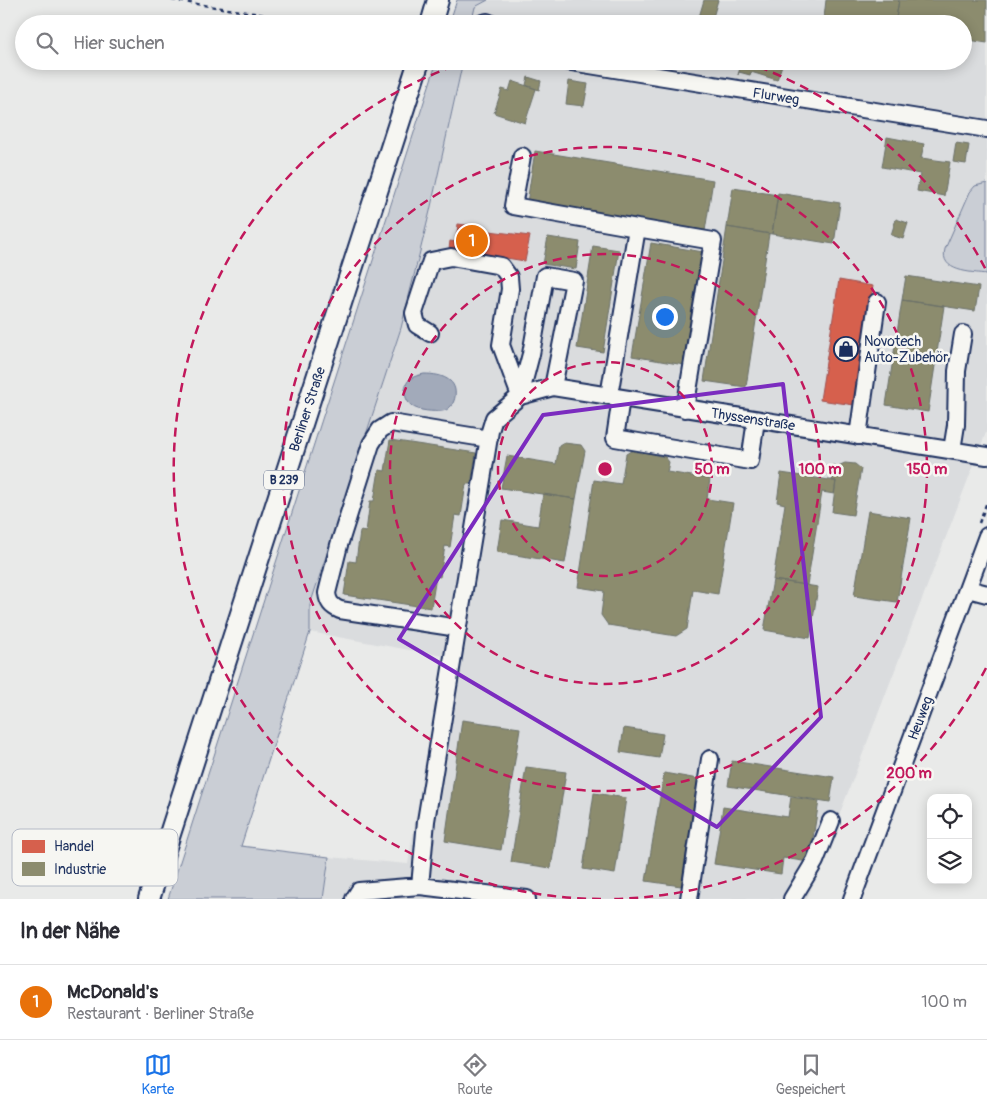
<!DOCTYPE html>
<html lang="de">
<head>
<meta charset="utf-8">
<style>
  :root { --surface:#fff; --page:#f2f2f3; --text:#2b2b33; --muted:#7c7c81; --line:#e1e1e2; --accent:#1a73e8 }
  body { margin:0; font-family:Pangolin,sans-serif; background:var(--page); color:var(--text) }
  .controls { position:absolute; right:15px; bottom:15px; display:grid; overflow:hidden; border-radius:10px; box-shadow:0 2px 12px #0003 }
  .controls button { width:45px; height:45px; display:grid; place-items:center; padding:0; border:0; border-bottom:1px solid var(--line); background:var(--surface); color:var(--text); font:25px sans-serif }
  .you { position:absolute; left:664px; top:316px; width:18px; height:18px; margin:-12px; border:4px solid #fff; border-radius:50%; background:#1a73e8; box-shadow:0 0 0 8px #1a73e833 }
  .badge { display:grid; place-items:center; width:32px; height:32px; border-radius:50%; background:var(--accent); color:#fff; font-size:16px; font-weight:700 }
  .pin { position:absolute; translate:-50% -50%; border:2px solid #fff; box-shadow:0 1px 5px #0006 }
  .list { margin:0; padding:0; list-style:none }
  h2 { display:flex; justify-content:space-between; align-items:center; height:65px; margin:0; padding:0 20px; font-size:21px }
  h2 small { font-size:16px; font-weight:400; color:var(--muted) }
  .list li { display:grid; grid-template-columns:32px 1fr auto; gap:15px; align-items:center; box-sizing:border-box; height:75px; padding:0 20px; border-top:1px solid var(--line) }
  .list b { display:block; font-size:19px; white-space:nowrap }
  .list p { margin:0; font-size:16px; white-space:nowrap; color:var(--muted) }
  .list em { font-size:16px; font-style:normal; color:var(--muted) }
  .icon { flex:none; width:28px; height:28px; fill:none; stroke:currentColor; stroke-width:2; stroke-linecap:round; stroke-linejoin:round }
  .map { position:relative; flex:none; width:987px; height:899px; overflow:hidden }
  .search { position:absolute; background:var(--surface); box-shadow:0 2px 12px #0003; left:15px; right:15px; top:15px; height:55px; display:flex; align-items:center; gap:12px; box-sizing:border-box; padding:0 18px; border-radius:28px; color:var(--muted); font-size:19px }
  .sheet { height:140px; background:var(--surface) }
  nav { display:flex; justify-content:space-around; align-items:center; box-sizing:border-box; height:70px; border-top:1px solid var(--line); background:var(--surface); font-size:14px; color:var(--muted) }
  nav a { display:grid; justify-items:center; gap:2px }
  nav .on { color:var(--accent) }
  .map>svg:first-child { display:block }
</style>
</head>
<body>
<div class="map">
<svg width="987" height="899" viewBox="0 0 987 899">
  <rect width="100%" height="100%" fill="#e9eae9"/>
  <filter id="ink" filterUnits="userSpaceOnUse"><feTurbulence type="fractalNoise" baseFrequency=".02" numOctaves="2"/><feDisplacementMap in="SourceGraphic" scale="10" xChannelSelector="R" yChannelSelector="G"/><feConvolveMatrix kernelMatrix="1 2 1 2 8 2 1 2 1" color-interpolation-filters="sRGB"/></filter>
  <g filter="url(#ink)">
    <!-- built -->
    <path fill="#dadcde" d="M488 0H987V430L807 899H323L329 857 408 864 443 656 310 632V605L401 328 430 211 463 61H963V24H471L475 7Z"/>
    <!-- green -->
    <path fill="#caced5" stroke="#727e9a" d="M457 0H488L475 7 471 24H449Z
      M437 61H463L430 211 401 328 310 605V632L241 846 329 857 323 899H168Z
      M987 183V274C971 272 939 272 945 249L970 192 975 186Z"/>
    <!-- water -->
    <path fill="#a2aaba" stroke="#6c7995" d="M424 374C433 374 443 375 450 381 460 389 455 410 442 411 434 412 418 411 412 406 404 400 402 386 410 379 414 376 420 375 424 374Z"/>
    <!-- shops -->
    <path fill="#d6604d" stroke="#9e5152" d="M458 224 473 226V229L530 236 525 261 449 249 450 241 456 242Z
      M839 280 873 286 854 405 820 400Z"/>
    <!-- industry -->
    <path fill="#8c8c6e" stroke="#6a7069" d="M704 0H718L711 24H697Z
      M826 0H899L895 24H863L824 18Z
      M899 0H987V43L963 39V24H895Z
      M742 61H781L783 62 777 80 751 72 750 75 739 72 738 75Z
      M528 77 541 81 539 90 526 85Z
      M512 81 536 89 525 123 494 113 502 89 509 91Z
      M569 81 588 84 584 106 566 104Z
      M887 137 924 144 921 158 950 162 944 196 917 191 920 174 882 167Z
      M956 143 969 145 966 164 953 162Z
      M535 151 713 180 705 231 527 203Z
      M733 188 778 195 772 234 727 227Z
      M778 193 840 203 834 244 772 234Z
      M896 219 908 223 903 239 891 235Z
      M727 227 769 234 746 387 704 381Z
      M548 237 580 242 576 269 543 264Z
      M651 243 703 252 684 365 632 356Z
      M593 246 619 250 603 352 577 348Z
      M906 276 979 287 975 311 902 300Z
      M902 300 944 306 928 412 886 405Z
      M390 440 476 453 471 484H466L461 516 455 515 450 547 445 546 440 577 436 576 431 608 344 595 349 561 356 562 360 531 366 532 370 501H374L379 470 385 471Z
      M564 443 581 445 585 451 576 499 501 488 507 456 556 464 559 446Z
      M646 450H651L655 455 665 457 669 462 667 472 710 479 707 499 733 503 718 594 693 590 687 629 676 636 608 625 601 615 604 591 578 587 594 480 621 484 626 454 631 451 642 453Z
      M845 463 855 464 861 469 853 515 832 512 836 481H832L834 471 831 470 832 465 838 466Z
      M781 473 836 481 834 494 822 492 807 585 773 580 785 504 777 502Z
      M543 494 576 499 565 563 497 552 502 520 538 526Z
      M868 511 911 518 897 602 854 596Z
      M773 580 818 587 810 638 764 630Z
      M462 720 520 728 501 850 445 841Z
      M624 728 663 734 659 758 620 752Z
      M732 761 834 777 830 802 728 786Z
      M526 767 566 772 551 868 511 862Z
      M664 773 698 779 681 886 646 881Z
      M594 793 626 798 615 874 583 869Z
      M791 797 819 801 809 862 783 858 781 874 714 864 723 807 788 817Z"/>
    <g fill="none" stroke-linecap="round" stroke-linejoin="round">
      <defs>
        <path id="minor" d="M481 24 487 22 492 24
          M565 61 987 129
          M522 156 513 206 637 228
          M430 333 417 325 414 313 431 261 451 257 501 266 509 277 510 289 501 345 520 396
          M520 396 553 387 987 456
          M609 396 637 228 713 241 685 409
          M621 398 615 438 750 461 756 420
          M858 436 877 302
          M952 450 956 425 957 371 963 334
          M968 589 987 594
          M458 628 340 610C331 606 328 602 327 593L339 545 371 444 380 430 391 423 489 439
          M420 886 426 821 490 431 494 418 520 396 531 354 545 276 574 281 553 387
          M354 899 359 891 420 886 527 899
          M689 899 710 759
          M792 899 815 861 831 821
          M852 899 987 536"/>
        <path id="major" d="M431 24 438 0
          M149 899 419 61"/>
      </defs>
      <!-- minor casing -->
      <use href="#minor" stroke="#1b2f5e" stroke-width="20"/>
      <!-- major casing -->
      <use href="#major" stroke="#1b2f5e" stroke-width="24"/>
      <!-- path -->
      <path stroke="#1b2f5e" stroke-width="2.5" stroke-dasharray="4 4" stroke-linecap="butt" d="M172 0 321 24
        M979 523 987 502"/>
      <!-- minor -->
      <use href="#minor" stroke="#f6f6f2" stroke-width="16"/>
      <!-- major -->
      <use href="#major" stroke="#f6f6f2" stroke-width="20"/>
    </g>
  </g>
  <!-- marked area -->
  <path fill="none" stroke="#7b2cbf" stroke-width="4" stroke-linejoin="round" d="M783 384 821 717 717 827 399 639 543 415Z"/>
  <!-- distance rings -->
  <g fill="none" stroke="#c2185b" stroke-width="2.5" stroke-dasharray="9 6">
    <circle cx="605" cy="469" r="107"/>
    <circle cx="605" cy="469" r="215"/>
    <circle cx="605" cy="469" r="322"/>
    <path d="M986 668A430 430 0 0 1 609 899M601 899A430 430 0 0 1 465 62M745 62A430 430 0 0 1 986 270"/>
  </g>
  <!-- icons -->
  <defs>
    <symbol id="shop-ring" viewBox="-11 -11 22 22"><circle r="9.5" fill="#f6f6f2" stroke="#1b2f5e" stroke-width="1.5"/><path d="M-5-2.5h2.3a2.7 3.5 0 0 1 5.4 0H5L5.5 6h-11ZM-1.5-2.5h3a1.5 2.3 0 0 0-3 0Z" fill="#1b2f5e"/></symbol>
  </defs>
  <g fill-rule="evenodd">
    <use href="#shop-ring" x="832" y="335" width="28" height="28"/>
  </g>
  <g text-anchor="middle" stroke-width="5" stroke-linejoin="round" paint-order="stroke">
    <!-- shield labels -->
    <rect fill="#f6f6f2" stroke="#5d6b8a" stroke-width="1" x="264" y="470.5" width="40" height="19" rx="4"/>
    <g font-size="12" font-weight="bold" fill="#1b2f5e">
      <text x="284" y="484">B 239</text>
    </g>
    <!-- street labels -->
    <g font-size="14" fill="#1b2f5e" stroke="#f6f6f2">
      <text transform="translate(776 96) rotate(9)" y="5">Flurweg</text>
      <text transform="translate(307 409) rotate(-72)" y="5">Berliner Straße</text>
      <text transform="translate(753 419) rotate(9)" y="5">Thyssenstraße</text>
      <text transform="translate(920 718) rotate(-69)" y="5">Heuweg</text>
    </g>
    <!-- poi labels -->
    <g font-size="14" fill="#1b2f5e" stroke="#f6f6f2" text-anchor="start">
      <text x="864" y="346">Novotech<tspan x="864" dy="16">Auto-Zubehör</tspan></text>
    </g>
  </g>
  <!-- legend -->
  <rect x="12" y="829" width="166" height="57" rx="8" fill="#f6f6f2" stroke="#b4bac6" stroke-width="1"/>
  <rect x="22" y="840" width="23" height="13" fill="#d6604d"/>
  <rect x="22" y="862" width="23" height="14" fill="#8c8c6e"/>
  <g font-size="14" fill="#1b2f5e">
    <text x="54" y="851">Handel</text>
    <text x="54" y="874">Industrie</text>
  </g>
  <circle cx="605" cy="469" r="8" fill="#c2185b" stroke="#f6f6f2" stroke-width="2.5"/>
  <g font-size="15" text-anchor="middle" font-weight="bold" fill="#c2185b" stroke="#f6f6f2" stroke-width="5" stroke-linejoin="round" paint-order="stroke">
    <text x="712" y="474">50 m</text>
    <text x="820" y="474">100 m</text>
    <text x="927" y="474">150 m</text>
    <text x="909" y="778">200 m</text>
  </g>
</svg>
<div class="controls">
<button><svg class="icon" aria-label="locate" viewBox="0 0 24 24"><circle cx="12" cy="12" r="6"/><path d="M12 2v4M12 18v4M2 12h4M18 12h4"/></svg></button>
<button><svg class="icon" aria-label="layers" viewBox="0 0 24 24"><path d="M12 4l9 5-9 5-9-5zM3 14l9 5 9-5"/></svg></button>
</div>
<div class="you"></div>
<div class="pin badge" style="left:472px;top:241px;background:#e8710a">1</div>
<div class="search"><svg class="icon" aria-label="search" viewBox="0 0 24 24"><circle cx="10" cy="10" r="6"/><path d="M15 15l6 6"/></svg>Hier suchen</div>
</div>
<section class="sheet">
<h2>In der Nähe<small></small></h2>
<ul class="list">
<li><span class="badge" style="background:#e8710a">1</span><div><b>McDonald's</b><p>Restaurant · Berliner Straße</p></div><em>100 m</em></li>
</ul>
</section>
<nav>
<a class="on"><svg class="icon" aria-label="map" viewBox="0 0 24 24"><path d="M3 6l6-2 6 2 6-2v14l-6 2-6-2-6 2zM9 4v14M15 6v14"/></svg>Karte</a>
<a><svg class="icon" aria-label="directions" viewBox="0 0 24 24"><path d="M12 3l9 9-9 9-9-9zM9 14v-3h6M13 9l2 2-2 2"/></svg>Route</a>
<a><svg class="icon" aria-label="saved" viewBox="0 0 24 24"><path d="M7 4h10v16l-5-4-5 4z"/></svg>Gespeichert</a>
</nav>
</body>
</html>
